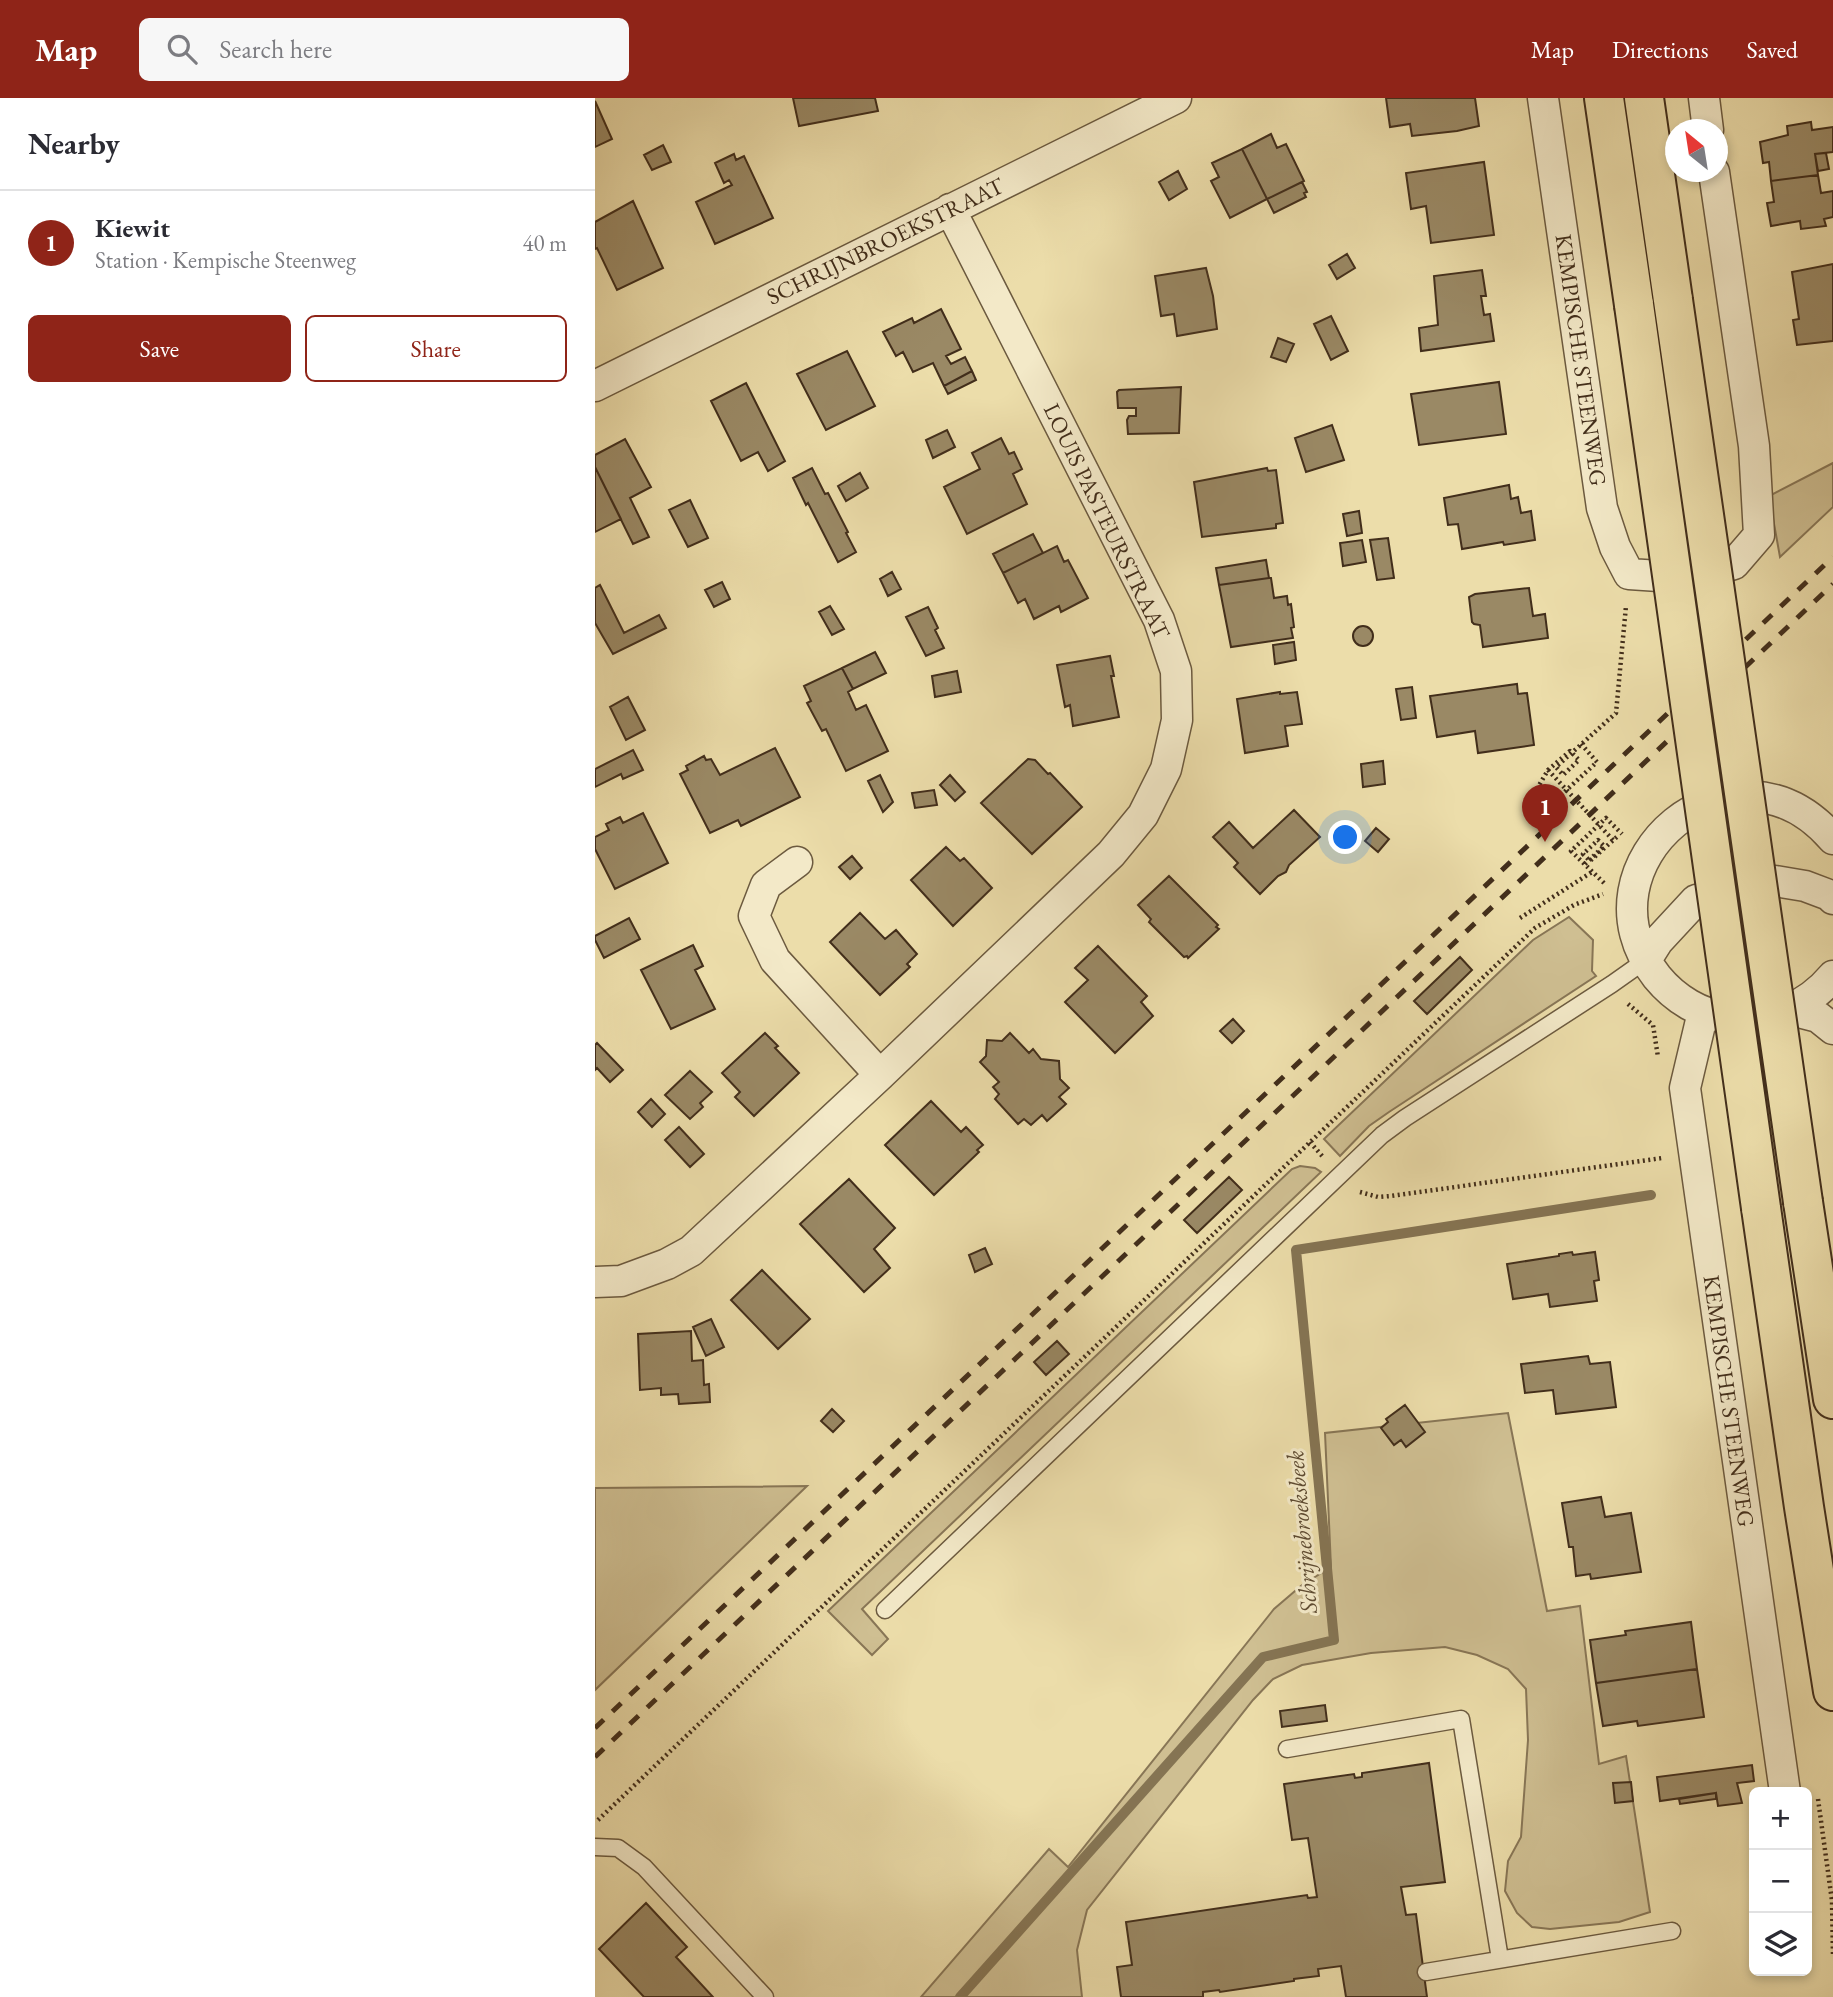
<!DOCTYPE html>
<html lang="en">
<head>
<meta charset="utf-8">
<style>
  :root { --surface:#fff; --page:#f7f7f7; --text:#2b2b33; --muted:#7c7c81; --line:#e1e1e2; --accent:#8f2418 }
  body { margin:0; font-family:"EB Garamond",serif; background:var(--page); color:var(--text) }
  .controls { position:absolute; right:21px; bottom:21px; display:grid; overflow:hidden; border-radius:10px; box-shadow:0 4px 10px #0003 }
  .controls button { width:63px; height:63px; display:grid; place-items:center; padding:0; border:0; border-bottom:2px solid var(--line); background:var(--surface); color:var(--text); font:35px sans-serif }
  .compass { position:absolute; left:1070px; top:21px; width:63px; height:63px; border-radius:50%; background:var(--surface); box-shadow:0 4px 10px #0003; rotate:330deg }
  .you { position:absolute; left:751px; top:740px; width:24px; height:24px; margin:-18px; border:5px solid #fff; border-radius:50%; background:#1a73e8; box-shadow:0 0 0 10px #1a73e833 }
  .badge { display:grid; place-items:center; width:46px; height:46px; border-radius:50%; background:var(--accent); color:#fff; font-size:23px; font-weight:700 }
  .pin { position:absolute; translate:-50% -58px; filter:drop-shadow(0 2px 4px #0008) }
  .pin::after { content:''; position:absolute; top:37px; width:24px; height:21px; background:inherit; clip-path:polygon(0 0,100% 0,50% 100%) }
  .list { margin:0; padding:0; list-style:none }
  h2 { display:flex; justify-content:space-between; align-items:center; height:91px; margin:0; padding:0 28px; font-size:30px }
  h2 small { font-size:23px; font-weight:400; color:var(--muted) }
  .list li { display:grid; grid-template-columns:46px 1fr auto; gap:21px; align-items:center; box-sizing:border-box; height:105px; padding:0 28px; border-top:2px solid var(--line) }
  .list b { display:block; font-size:26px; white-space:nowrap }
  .list p { margin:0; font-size:23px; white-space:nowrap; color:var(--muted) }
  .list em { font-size:23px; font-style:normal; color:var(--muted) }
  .actions { display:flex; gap:14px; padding:21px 28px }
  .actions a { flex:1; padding:16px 0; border:2px solid var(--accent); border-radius:10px; text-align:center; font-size:24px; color:var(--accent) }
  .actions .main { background:var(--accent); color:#fff }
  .icon { flex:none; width:38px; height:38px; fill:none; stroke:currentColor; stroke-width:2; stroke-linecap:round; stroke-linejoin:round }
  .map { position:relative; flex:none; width:1238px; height:1899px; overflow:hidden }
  header { display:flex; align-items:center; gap:42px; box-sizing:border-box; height:98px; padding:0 35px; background:var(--accent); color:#fff }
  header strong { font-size:33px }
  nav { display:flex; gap:38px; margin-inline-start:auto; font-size:24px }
  .search { width:490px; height:63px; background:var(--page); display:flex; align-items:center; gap:18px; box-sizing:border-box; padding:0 24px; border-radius:10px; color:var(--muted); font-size:26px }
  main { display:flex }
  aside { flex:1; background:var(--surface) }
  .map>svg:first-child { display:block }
</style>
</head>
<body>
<header>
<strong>Map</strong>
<div class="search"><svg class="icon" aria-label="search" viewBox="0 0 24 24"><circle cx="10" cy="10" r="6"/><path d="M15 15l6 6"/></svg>Search here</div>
<nav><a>Map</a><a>Directions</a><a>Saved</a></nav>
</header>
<main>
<aside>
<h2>Nearby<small></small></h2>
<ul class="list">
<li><span class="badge">1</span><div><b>Kiewit</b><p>Station · Kempische Steenweg</p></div><em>40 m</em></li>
</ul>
<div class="actions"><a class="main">Save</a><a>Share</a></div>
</aside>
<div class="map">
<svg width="1238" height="1899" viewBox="0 0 1238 1899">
  <rect width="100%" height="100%" fill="#ecddaa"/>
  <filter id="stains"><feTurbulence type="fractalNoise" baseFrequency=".00286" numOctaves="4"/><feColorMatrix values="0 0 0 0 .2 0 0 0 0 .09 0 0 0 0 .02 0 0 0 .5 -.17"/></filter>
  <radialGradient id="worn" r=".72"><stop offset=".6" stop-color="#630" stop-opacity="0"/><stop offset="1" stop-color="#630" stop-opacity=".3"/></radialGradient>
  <!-- green -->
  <path fill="#cfbf92" stroke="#887656" stroke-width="2" d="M1238 365V409L1185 459 1174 398Z
    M974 819 998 842 997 873 1001 878 794 1014 774 1028 745 1058 729 1041 938 842Z
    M705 1068 720 1070 726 1074 267 1511 293 1541 277 1557 233 1513 697 1071Z
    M913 1315 952 1513 985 1508 1004 1666 1031 1658 1055 1814 1024 1824 955 1831 937 1829 922 1815 910 1793 913 1763 926 1739 933 1642 931 1591 913 1571 882 1557 850 1549 776 1555 707 1567 678 1581 658 1602 492 1812 482 1852 487 1899H326L454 1751 473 1769 679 1511 707 1487 736 1469 730 1335Z
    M212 1388 0 1592V1390Z"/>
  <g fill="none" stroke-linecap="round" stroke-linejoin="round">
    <!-- stream -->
    <path stroke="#857453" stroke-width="10" d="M365 1899 668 1559 739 1542 701 1152 1056 1097"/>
  </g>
  <!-- building -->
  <path fill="#9a8965" stroke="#422e1b" stroke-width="2" d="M198 0H280L283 13 204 28Z
    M791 0H880L884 28 862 33 817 38 815 26 795 29Z
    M0 3 17 41 0 49Z
    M1216 24 1217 32 1238 29V54L1220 56 1223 77 1176 83 1174 64 1168 65 1165 44 1193 37 1192 28Z
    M676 36 682 50 691 46 709 83 672 101 647 51Z
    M68 47 76 64 57 72 49 57Z
    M647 51 672 101 635 120 616 83 624 79 617 65Z
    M1231 55 1234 71 1223 73 1220 56Z
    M139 56 141 62 149 58 178 120 120 146 101 104 137 87 134 82 129 85 120 65Z
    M889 64 899 137 836 145 831 108 816 111 811 75Z
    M583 73 592 91 574 102 564 84Z
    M1223 77 1226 95 1238 93V119L1229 121 1231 128 1206 131 1205 123 1176 128 1172 105 1179 104 1176 83Z
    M707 84 712 94 709 95 711 99 679 115 672 101Z
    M38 103 68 170 22 192 2 150 0 151V124Z
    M752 156 760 170 742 181 734 167Z
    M1238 166V243L1202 247 1198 222 1204 221 1197 174Z
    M611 170 618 198 622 231 582 238 579 216 566 218 560 178Z
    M887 172 891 198H886L889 217 895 216 899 243 826 253 824 230 843 227 839 178Z
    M346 211 366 251 351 258 356 266 370 259 377 273 349 288 338 265 318 274 308 254 301 258 288 234 317 220 319 225Z
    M736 218 753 253 736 262 719 226Z
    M683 240 699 246 691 264 676 259Z
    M252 253 280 308 231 332 202 276Z
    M377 273 381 282 353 296 349 288Z
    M904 284 911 336 824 347 816 296Z
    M151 285 190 363 173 373 163 354 146 363 116 303Z
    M586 289 584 335 533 336 532 322 534 318H541V310H523L522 294 524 292Z
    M737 327 749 362 711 374 700 340Z
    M352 332 360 349 338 360 331 342Z
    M406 340 414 356 419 354 427 371 418 376 432 406 372 436 349 389 385 371 377 355Z
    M30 341 56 389 35 400 54 439 38 446 0 369V357Z
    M0 369 26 421 0 434Z
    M217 370 230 396 233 395 253 434 251 435 261 454 243 464 213 405 211 407 198 380Z
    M672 370 673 373 681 372 688 425 681 426V430L607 439 599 384Z
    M265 375 273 390 251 403 243 388Z
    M914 387 916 401 923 399 926 415 936 413 940 442 909 447 908 444 867 451 863 426 853 427 849 400Z
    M95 402 113 440 93 449 74 412Z
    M764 413 767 435 752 438 748 416Z
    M438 436 448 455 408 475 398 456Z
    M793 440 799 480 782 482 775 442Z
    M767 442 771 464 748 468 745 445Z
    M462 448 469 464 473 462 493 500 466 514 464 508 439 521 430 501 423 505 408 475Z
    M671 462 674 480 624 487 621 470Z
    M297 474 306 491 293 498 285 481Z
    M674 480H676L679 500 692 498 693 507 696 506 699 529 696 530 698 540 636 549 624 487Z
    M127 484 135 501 119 509 110 492Z
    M5 487 29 535 64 517 71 530 18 556 0 525V490Z
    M934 490 938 518 950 516 953 540 888 549 885 527 879 526 877 524 874 499 880 496Z
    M235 508 249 531 237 537 224 514Z
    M333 509 343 530 340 532 349 550 331 558 311 519Z
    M758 538a10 10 0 1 1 20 0a10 10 0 1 1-20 0Z
    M699 544 701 562 680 566 678 547Z
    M280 554 291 575 258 591 247 570Z
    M515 558 519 578H516L524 619 478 628 475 607 470 609 462 567Z
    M247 570 258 591 253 594 261 612 271 607 293 653 251 673 231 631 227 633 212 605 216 603 209 588Z
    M362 573 366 594 340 599 337 578Z
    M922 586 923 596 932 595 939 647 883 655 880 633 842 639 835 598Z
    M817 589 821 620 806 622 801 591Z
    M685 594V596L702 594 707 626 690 628 693 648 650 655 642 601Z
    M33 599 50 632 31 642 15 609Z
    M180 650 205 699 146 728 143 722 115 735 85 676 93 672 91 668 109 658 111 662 116 661 125 677Z
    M38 652 48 672 28 681 26 676 0 689V671Z
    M433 661 440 662 453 676 455 675 487 709 437 756 386 705Z
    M788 663 790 686 768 689 766 666Z
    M285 677 298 704 288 714 273 683Z
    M355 677 370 694 360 703 345 687Z
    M339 692 342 707 320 710 317 695Z
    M699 712 725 739 694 767 691 774 683 778 665 796 639 769 643 765 618 739 634 724 658 750Z
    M48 715 73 765 20 791 0 751V739L14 732 11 726 25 719 28 725Z
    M781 730 794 741 783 754 770 743Z
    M351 749 365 763 369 760 397 790 358 828 316 782Z
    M257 758 267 770 255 781 244 769Z
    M574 778 623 827 621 829 624 831 593 860 592 858 589 859 554 824 556 821 543 807Z
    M265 815 290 841 301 832 322 856 312 866 315 869 285 897 235 844Z
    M34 820 45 841 9 860 0 842V838Z
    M98 847 108 868 100 872 120 911 76 931 46 872Z
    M503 848 552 898 546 904 558 918 520 955 470 904 493 882 480 870Z
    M865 859 877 872 832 916 819 903Z
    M638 921 649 933 637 945 625 933Z
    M170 935 183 948 180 950 204 975 159 1018 140 999 145 994 127 975Z
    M415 935 434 955 438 951 446 961 464 963 465 981 474 990 464 999 471 1006 452 1023 447 1017 436 1027 429 1021 423 1026 400 1001 404 996 398 989 404 984 385 964 391 958 392 942 407 943Z
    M2 945 28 972 15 984 2 970 0 972V947Z
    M95 973 117 994 105 1005 108 1009 95 1021 70 997Z
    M56 1001 70 1016 57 1029 43 1014Z
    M336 1003 366 1034 371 1029 388 1047 382 1052 384 1054 339 1097 290 1047Z
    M84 1029 109 1056 95 1069 70 1042Z
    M634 1079 647 1092 602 1135 589 1122Z
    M254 1081 300 1130 279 1151 295 1170 269 1194 205 1126Z
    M390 1150 397 1166 380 1174 374 1157Z
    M977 1154 978 1157 1000 1154 1004 1182 999 1183 1002 1203 955 1209 953 1196 918 1201 912 1166 964 1158V1156Z
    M167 1172 215 1221 183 1251 136 1202Z
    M116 1221 129 1249 111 1258 98 1229Z
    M96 1233 97 1263 108 1262 109 1287 114 1286 115 1304 84 1306 83 1296 66 1297V1290L45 1292 43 1236Z
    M462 1243 474 1256 451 1277 439 1264Z
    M993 1258 995 1266 1015 1264 1021 1309 961 1316 958 1292 930 1295 926 1266Z
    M810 1307 830 1334 811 1349 806 1342 799 1347 786 1330 793 1324 791 1321Z
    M237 1311 249 1323 238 1334 226 1323Z
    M1006 1399 1010 1419 1036 1415 1046 1474 996 1481 995 1476 981 1478 978 1449H974L967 1405Z
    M1096 1524 1102 1571 1001 1585 995 1542 1031 1537 1030 1533Z
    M1102 1571 1109 1619 1043 1628 1042 1623 1008 1628 1001 1585Z
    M730 1607 732 1623 687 1629 685 1613Z
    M834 1665 850 1784 806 1789 811 1817 821 1816 832 1899H751L746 1868 723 1871 724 1878 699 1881V1883L625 1894 624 1892 608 1894V1899H526L522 1869 537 1867 531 1824 712 1797 713 1800 722 1799 713 1740 697 1742 689 1686 759 1676 760 1680 767 1679V1675Z
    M1157 1667 1159 1683 1142 1685 1147 1705 1123 1708 1121 1695 1065 1703 1062 1679Z
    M1036 1684 1038 1703 1020 1705 1018 1685Z
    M1121 1695V1701L1085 1706 1084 1701Z
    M51 1805 92 1849 81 1859 118 1899H49L4 1851Z"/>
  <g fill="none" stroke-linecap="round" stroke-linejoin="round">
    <defs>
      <path id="lane" d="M290 1512 787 1037 810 1020 1017 886 1051 862
        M692 1651 866 1621 905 1861
        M0 1749 23 1750 49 1769 170 1899
        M831 1874 1077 1833"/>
      <path id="street" d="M948 0 1007 410 1020 449 1034 476 1094 480 1139 466 1164 437 1159 348 1119 74
        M1109 0 1113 32
        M0 288 581 0
        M1238 741C1139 626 974 766 1062 879 1080 901 1106 917 1134 920 1174 925 1212 909 1238 878
        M202 764 171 787 159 818 180 862 285 977
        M1051 862 1063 843 1101 802 1180 783 1210 788 1234 797 1238 801
        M1196 912 1223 919 1238 931
        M1108 914 1090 990 1190 1694
        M0 1184 26 1183 72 1166 96 1153 285 977 516 756 548 717 571 671 582 622 581 573 564 522 355 111"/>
      <path id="primary" d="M1009 0 1039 207
        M1049 0 1078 202
        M1208 1104 1238 1301
        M1166 1110 1209 1409 1238 1593"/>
    </defs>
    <!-- lane casing -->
    <use href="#lane" stroke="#6c5a3f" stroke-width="19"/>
    <!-- street casing -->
    <use href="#street" stroke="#6c5a3f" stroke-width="33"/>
    <!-- primary casing -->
    <use href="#primary" stroke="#422e1b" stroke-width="42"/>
    <!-- path -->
    <path stroke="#422e1b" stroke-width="4.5" stroke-dasharray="2 3.5" stroke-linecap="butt" d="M986 646 1002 664 952 710 940 694 953 672 975 653 984 662 968 677 961 669C981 651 1001 633 1021 615L1031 508
      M990 766 1009 748 1003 742 988 756 995 763 1024 737
      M1009 785 976 753 1011 720 1027 736
      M925 820 997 774
      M1033 906 1058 927 1063 959
      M715 1044 728 1059
      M765 1094 783 1099 796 1098 1067 1060
      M1223 1701 1237 1803 1238 1857
      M3 1722 940 830 979 807 1008 796"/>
    <!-- lane -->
    <use href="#lane" stroke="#f3e9c8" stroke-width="16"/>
    <!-- street -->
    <use href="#street" stroke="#f3e9c8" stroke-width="30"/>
    <!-- primary -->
    <use href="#primary" stroke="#ecddaa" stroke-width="38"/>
    <!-- rail -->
    <path stroke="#422e1b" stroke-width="5" stroke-dasharray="12 12" stroke-linecap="butt" d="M0 1630 1238 459
      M0 1659 1238 486"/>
    <defs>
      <path id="primary-bridge" d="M1078 202 1208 1104
        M1039 207 1166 1110"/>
    </defs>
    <!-- primary-bridge casing -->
    <use href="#primary-bridge" stroke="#422e1b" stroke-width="42" stroke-linecap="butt"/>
    <!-- path-bridge -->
    <path stroke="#422e1b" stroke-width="4.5" stroke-dasharray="2 3.5" stroke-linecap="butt" d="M953 672 1018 742"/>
    <!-- primary-bridge -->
    <use href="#primary-bridge" stroke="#ecddaa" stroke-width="38"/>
  </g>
  <g text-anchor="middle" stroke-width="6" stroke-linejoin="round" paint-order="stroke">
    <!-- street labels -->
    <g font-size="23" fill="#422e1b" stroke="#f3e9c8">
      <text transform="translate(290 143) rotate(-26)" y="8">SCHRIJNBROEKSTRAAT</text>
      <text transform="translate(986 262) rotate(82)" y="8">KEMPISCHE STEENWEG</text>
      <text transform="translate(512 423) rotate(64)" y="8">LOUIS PASTEURSTRAAT</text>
      <text transform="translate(1134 1303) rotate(82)" y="8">KEMPISCHE STEENWEG</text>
    </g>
    <!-- water labels -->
    <g font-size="24" font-style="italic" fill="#5e4b32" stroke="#f3e9c8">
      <text transform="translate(707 1434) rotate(-95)" y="8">Schrijnebroeksbeek</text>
    </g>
  </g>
  <rect width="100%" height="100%" filter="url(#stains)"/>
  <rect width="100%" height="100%" fill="url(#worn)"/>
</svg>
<div class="controls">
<button>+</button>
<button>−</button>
<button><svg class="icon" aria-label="layers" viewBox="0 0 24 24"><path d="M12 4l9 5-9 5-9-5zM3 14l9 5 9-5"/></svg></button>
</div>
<svg class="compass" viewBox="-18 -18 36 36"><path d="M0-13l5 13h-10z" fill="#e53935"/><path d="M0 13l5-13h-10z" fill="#7c7c81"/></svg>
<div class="you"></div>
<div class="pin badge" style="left:950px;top:744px">1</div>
</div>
</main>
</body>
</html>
